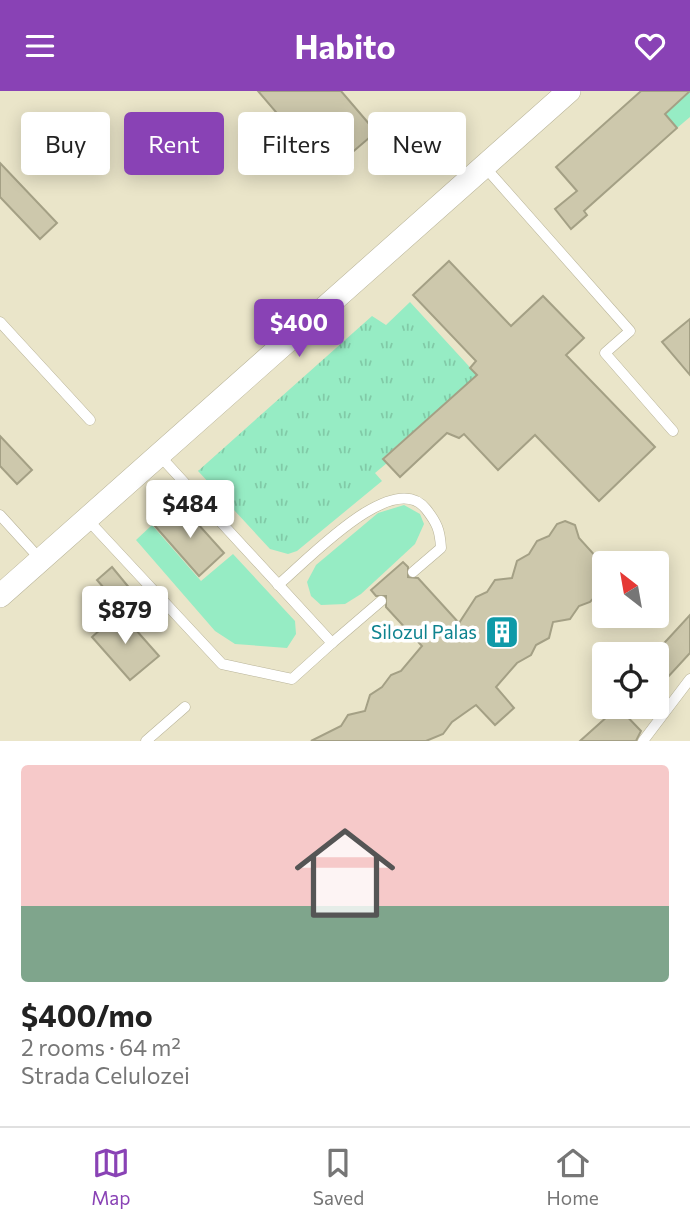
<!DOCTYPE html>
<html lang="en">
<head>
<meta charset="utf-8">
<style>
  :root { --surface:#fff; --page:#f2f2f2; --text:#222; --muted:#767676; --line:#e0e0e0; --accent:#8942b5 }
  body { margin:0; font-family:Commissioner,sans-serif; background:var(--page); color:var(--text); height:100vh; display:flex; flex-direction:column; font-size:26px; white-space:nowrap }
  * { box-sizing:border-box; margin:0 }
  p { font-size:23px; color:var(--muted) }
  .icon { flex:none; width:38px; height:38px; fill:none; stroke:currentColor; stroke-width:2; stroke-linecap:round; stroke-linejoin:round }
  .map { position:relative; height:650px; overflow:hidden }
  .drawer { display:flex; flex-direction:column; background:var(--surface); flex:1 }
  .drawer>* { flex:none }
  .guide { position:absolute; left:21px; top:21px; width:649px; height:63px; display:flex; gap:14px }
  .needle { width:46px; rotate:329deg }
  .buttons { position:absolute; left:592px; top:460px; display:grid; gap:14px }
  .buttons a { display:grid; place-items:center; width:77px; height:77px; border-radius:7px; background:var(--surface); box-shadow:0 4px 18px #0003; font-size:35px }
  .price { position:absolute; translate:-50% -60px; padding:0 16px; border-radius:7px; background:#fff; color:#222; font-size:23px; line-height:46px; filter:drop-shadow(0 2px 4px #0008) }
  .price::after { content:''; position:absolute; left:50%; top:42px; width:21px; height:16px; margin-left:-10px; background:inherit; clip-path:polygon(0 0,100% 0,50% 100%) }
  .price.current { background:var(--accent); color:#fff }
  ul { padding:0; list-style:none }
  li { display:grid; align-content:center; gap:14px; height:371px; padding:0 21px }
  li+li { border-top:2px solid var(--line) }
  li span { display:grid; place-items:center; height:217px; border-radius:7px; color:#555 }
  li>.icon { margin-inline-start:auto }
  span .icon { width:126px; height:126px; fill:#fffc; stroke-width:1 }
  li b { font-size:30px }
  .pill { padding:0 24px; border-radius:7px; background:var(--surface); box-shadow:0 4px 18px #0003; font-size:24px; line-height:63px }
  .pill.current { background:var(--accent); color:#fff }
  header { display:flex; justify-content:space-between; align-items:center; height:91px; padding:0 21px; background:var(--accent); color:#fff; font-size:32px; font-weight:700 }
  .tabs { display:flex; justify-content:space-around; align-items:center; height:98px; border-top:2px solid var(--line); background:var(--surface); font-size:19px; color:var(--muted) }
  .tabs a { display:grid; justify-items:center; gap:4px }
  .tabs .current { color:var(--accent) }
  .map>svg:first-child { display:block }
  .grass { fill:url(#grass-tufts) }
  .garden { fill:#96ecc4 }
  .building { fill:#cdc8ac; stroke:#a4a085; stroke-width:2 }
  .lines { fill:none; stroke-linecap:round; stroke-linejoin:round }
  .service-casing { stroke:#b8b398; stroke-width:11 }
  .tertiary-casing { stroke:#b8b398; stroke-width:24 }
  .service { stroke:#fff; stroke-width:10 }
  .tertiary { stroke:#fff; stroke-width:23 }
  .labels { text-anchor:middle; stroke-width:7; stroke-linejoin:round; paint-order:stroke }
  .culture-label { font-size:19px; fill:#0d838f; stroke:#fff; text-anchor:end }
</style>
</head>
<body>
<header><svg class="icon" aria-label="menu" viewBox="0 0 24 24"><path d="M4 6h16M4 12h16M4 18h16"/></svg>Habito<svg class="icon" aria-label="heart" viewBox="0 0 24 24"><path d="M12 20l-8-8c-3-5 5-10 8-4 3-6 11-1 8 4z"/></svg></header>
<div class="map">
<svg width="690" height="650" viewBox="0 0 690 650">
  <defs>
    <pattern id="grass-tufts" width="24" height="20" patternUnits="userSpaceOnUse" patternTransform="scale(1.75)"><rect width="24" height="20" fill="#96ecc4"/><path d="M3 7l-1-3M5 7V3M7 7l1-3M15 17l-1-3M17 17v-4M19 17l1-3" fill="none" stroke="#81caa7"/></pattern>
  </defs>
  <rect width="100%" height="100%" fill="#eae5c9"/>
  <path class="grass" d="M 410,211 L 477,284 L 383,367 L 387,372 L 375,382 L 382,390 L 297,460 L 288,463 L 270,458 L 198,380 L 372,225 L 386,234 Z"/>
  <g class="garden">
    <path d="M 690,0 L 690,26 L 677,37 L 665,23 Z"/>
    <path d="M 404,414 L 420,423 L 424,433 L 415,453 L 361,503 L 345,513 L 321,514 L 311,505 L 307,491 L 316,474 L 378,422 Z"/>
    <path d="M 152,434 L 201,490 L 233,463 L 295,530 L 296,543 L 287,557 L 235,553 L 215,540 L 136,449 Z"/>
  </g>
  <g class="building">
    <path d="M 258,0 L 341,0 L 376,41 L 328,82 Z"/>
    <path d="M 641,0 L 690,0 L 665,23 L 677,37 L 584,120 L 587,124 L 571,138 L 555,118 L 577,100 L 556,76 Z"/>
    <path d="M 0,72 L 57,132 L 40,148 L 0,106 Z"/>
    <path d="M 449,170 L 511,235 L 543,205 L 584,247 L 566,264 L 655,356 L 599,410 L 535,344 L 498,379 L 464,343 L 459,347 L 447,342 L 400,386 L 383,368 L 477,284 L 470,277 L 476,270 L 413,204 Z"/>
    <path d="M 690,228 L 690,284 L 662,251 Z"/>
    <path d="M 0,345 L 32,379 L 17,393 L 0,375 Z"/>
    <path d="M 180,413 L 224,462 L 199,485 L 155,435 Z"/>
    <path d="M 565,430 L 575,434 L 579,447 L 598,468 L 604,468 L 604,496 L 590,511 L 579,515 L 570,528 L 553,531 L 549,547 L 536,554 L 531,564 L 517,572 L 496,596 L 514,617 L 495,634 L 476,614 L 452,631 L 443,643 L 426,650 L 311,650 L 341,635 L 348,624 L 365,620 L 370,604 L 382,596 L 391,584 L 401,580 L 422,555 L 386,516 L 386,505 L 376,505 L 371,499 L 403,471 L 408,476 L 408,486 L 418,487 L 459,532 L 476,506 L 487,501 L 495,489 L 512,487 L 517,470 L 529,463 L 537,450 L 549,445 L 557,433 Z"/>
    <path d="M 112,476 L 131,499 L 117,512 L 97,489 Z"/>
    <path d="M 120,521 L 159,565 L 130,589 L 92,546 Z"/>
    <path d="M 690,524 L 690,562 L 656,599 L 656,561 Z"/>
    <path d="M 618,616 L 641,640 L 636,650 L 580,650 Z"/>
  </g>
  <g class="lines">
    <g class="service-casing">
      <g id="service">
        <path d="M 484,75 L 630,240 L 605,262 L 673,340"/>
        <path d="M 0,231 L 90,329"/>
        <path d="M 0,424 L 40,468"/>
        <path d="M 87,428 L 222,573 L 292,588 L 332,552 L 159,364"/>
        <path d="M 278,494 C 305,472 393,376 426,418 C 437,432 440,439 441,457 L 413,481"/>
        <path d="M 332,552 L 381,510"/>
        <path d="M 146,650 L 185,616"/>
        <path d="M 643,650 L 690,588"/>
      </g>
    </g>
    <g class="tertiary-casing">
      <path id="tertiary" d="M 0,505 L 569,0"/>
    </g>
    <use href="#service" class="service"/>
    <use href="#tertiary" class="tertiary"/>
  </g>
  <defs>
    <g id="building-square" transform="scale(1.75)"><rect x="-9" y="-9" width="18" height="18" rx="4" fill="#0f9aa8" stroke="#fff"/><path d="M-4-6H4V6H1V3H-1V6H-4ZM-2.5-4.3h1.7v1.8h-1.7ZM.8-4.3h1.7v1.8H.8ZM-2.5-1h1.7V.8h-1.7ZM.8-1h1.7V.8H.8Z" fill="#fff"/></g>
  </defs>
  <g fill-rule="evenodd">
    <use href="#building-square" x="502" y="541"/>
  </g>
  <g class="labels">
    <g class="culture-label">
      <text x="477" y="548">Silozul Palas</text>
    </g>
  </g>
</svg>
<div class="buttons">
<a><svg class="needle" viewBox="-14 -14 28 28"><path d="M0-13l5 13h-10z" fill="#e53935"/><path d="M0 13l5-13h-10z" fill="#767676"/></svg></a>
<a><svg class="icon" aria-label="locate" viewBox="0 0 24 24"><circle cx="12" cy="12" r="6"/><path d="M12 2v4M12 18v4M2 12h4M18 12h4"/></svg></a>
</div>
<b class="price current" style="left:299px;top:268px">$400</b>
<b class="price" style="left:190px;top:449px">$484</b>
<b class="price" style="left:125px;top:555px">$879</b>
<div class="guide">
<a class="pill">Buy</a>
<a class="pill current">Rent</a>
<a class="pill">Filters</a>
<a class="pill">New</a>
</div>
</div>
<section class="drawer">
<ul>
<li><span style="background:linear-gradient(#f6c9c9 65%,#7fa58c 0)"><svg class="icon" aria-label="home" viewBox="0 0 24 24"><path d="M3 11l9-7 9 7M6 9v11h12V9"/></svg></span><div><b>$400/mo</b><p>2 rooms · 64 m²</p><p>Strada Celulozei</p></div></li>
</ul>
</section>
<nav class="tabs">
<a class="current"><svg class="icon" aria-label="map" viewBox="0 0 24 24"><path d="M3 6l6-2 6 2 6-2v14l-6 2-6-2-6 2zM9 4v14M15 6v14"/></svg>Map</a>
<a><svg class="icon" aria-label="saved" viewBox="0 0 24 24"><path d="M7 4h10v16l-5-4-5 4z"/></svg>Saved</a>
<a><svg class="icon" aria-label="home" viewBox="0 0 24 24"><path d="M3 11l9-7 9 7M6 9v11h12V9"/></svg>Home</a>
</nav>
</body>
</html>
